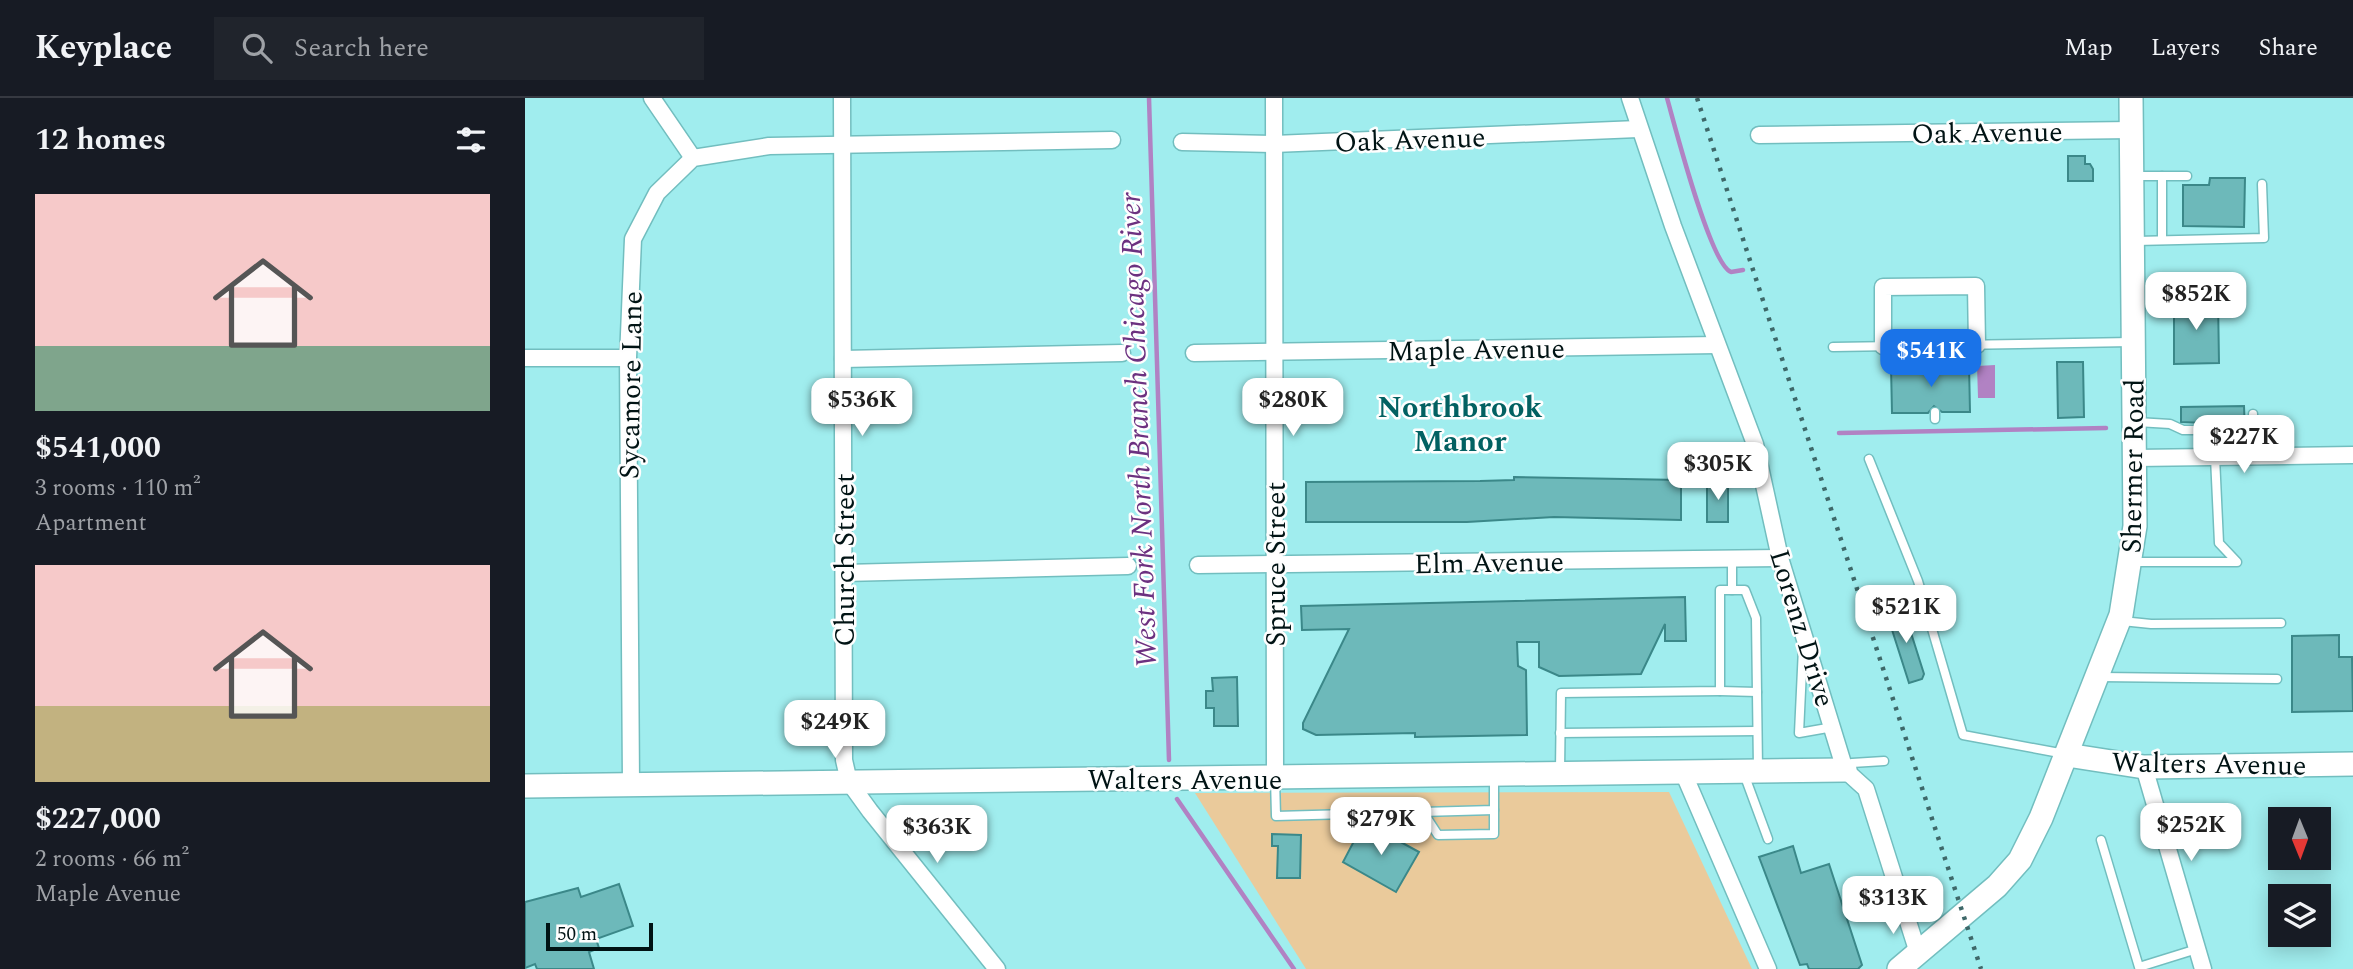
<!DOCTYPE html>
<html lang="en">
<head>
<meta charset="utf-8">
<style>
  :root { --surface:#171b24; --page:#20242c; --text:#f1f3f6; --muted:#9ea1a6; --line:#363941; --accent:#1a73e8 }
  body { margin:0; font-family:Spectral,serif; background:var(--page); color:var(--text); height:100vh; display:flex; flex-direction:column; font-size:26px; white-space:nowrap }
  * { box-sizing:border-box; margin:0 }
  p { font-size:23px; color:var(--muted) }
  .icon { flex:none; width:38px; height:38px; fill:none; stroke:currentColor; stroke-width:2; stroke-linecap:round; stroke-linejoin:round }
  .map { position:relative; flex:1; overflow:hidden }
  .panel { display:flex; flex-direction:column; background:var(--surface); width:525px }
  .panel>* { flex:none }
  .needle { width:46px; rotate:179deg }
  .buttons { position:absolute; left:1743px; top:709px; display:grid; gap:14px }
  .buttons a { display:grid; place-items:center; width:63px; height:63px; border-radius:0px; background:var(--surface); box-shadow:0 4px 18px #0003; font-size:35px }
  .scale { position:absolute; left:21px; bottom:18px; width:107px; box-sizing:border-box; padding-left:7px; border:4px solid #001314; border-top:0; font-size:19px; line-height:24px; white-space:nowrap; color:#001314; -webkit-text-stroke:5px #fefefe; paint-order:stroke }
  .price { position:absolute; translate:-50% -60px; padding:0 16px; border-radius:14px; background:#fff; color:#222; font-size:23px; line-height:46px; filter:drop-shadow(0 2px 4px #0008) }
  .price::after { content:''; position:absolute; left:50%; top:42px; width:21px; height:16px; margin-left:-10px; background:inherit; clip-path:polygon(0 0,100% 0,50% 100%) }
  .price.current { background:var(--accent); color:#fff }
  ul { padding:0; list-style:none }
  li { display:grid; align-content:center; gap:14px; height:371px; padding:0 35px }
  li span { display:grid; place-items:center; height:217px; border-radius:0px; color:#555 }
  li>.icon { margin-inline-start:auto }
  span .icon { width:126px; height:126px; fill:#fffc; stroke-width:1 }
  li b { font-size:30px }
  h2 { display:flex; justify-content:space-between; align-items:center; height:84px; padding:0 35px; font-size:30px }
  header { display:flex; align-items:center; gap:42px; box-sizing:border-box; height:98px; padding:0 35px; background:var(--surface); border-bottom:2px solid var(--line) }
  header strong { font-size:33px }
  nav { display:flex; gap:38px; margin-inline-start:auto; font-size:24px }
  .search { width:490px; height:63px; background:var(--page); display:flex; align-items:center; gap:18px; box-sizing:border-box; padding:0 24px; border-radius:0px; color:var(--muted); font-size:26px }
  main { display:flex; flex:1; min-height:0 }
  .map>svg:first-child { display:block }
  .green { fill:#eaca9b }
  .water { fill:#b182c3 }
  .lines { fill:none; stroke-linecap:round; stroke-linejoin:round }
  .stream { stroke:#b182c3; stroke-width:4.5 }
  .building { fill:#6db9ba; stroke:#3b8889; stroke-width:2 }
  .lane-casing { stroke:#72bebf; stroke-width:11 }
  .street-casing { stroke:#72bebf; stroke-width:19 }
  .secondary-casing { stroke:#72bebf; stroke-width:26 }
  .lane { stroke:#fff; stroke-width:8 }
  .street { stroke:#fff; stroke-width:16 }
  .secondary { stroke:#fff; stroke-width:23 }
  .rail { stroke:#3e6869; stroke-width:4.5; stroke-dasharray:3.5 7; stroke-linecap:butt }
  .labels { text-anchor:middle; stroke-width:5; stroke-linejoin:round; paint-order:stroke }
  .street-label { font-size:28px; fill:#001314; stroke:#fefefe }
  .neighbourhood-label { font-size:30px; font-weight:bold; fill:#026162; stroke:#fefefe }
  .water-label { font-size:30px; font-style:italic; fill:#6c3180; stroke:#fefefe }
</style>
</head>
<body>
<header>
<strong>Keyplace</strong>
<div class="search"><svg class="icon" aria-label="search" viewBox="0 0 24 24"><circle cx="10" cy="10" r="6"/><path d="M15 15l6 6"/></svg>Search here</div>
<nav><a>Map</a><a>Layers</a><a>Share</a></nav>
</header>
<main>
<section class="panel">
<h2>12 homes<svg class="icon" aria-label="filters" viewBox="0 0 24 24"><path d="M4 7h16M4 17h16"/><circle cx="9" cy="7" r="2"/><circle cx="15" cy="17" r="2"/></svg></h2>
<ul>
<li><span style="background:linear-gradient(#f6c9c9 70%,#7fa58c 0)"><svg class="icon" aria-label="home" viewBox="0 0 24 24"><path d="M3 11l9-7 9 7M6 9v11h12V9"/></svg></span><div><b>$541,000</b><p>3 rooms · 110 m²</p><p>Apartment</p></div></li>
<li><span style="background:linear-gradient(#f6c9c9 65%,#c2b280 0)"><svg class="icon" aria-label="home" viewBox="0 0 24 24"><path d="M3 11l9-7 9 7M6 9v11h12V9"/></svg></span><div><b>$227,000</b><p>2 rooms · 66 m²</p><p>Maple Avenue</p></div></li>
</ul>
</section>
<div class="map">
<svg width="1828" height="871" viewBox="0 0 1828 871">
  <rect width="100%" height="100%" fill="#a0edee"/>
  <path class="green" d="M 1144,694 L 1227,871 L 781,871 L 670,695 Z"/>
  <path class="water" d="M 1470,267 L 1470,300 L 1453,300 L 1452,268 Z"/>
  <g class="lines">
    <g class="stream">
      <path d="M 624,0 L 644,662"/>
      <path d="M 1142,0 C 1150,28 1185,166 1206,174 L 1218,172"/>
      <path d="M 1314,335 L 1581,330"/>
      <path d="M 652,701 L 769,871"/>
    </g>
  </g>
  <g class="building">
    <path d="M 1543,58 L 1560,58 L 1560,66 L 1565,66 L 1568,71 L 1568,83 L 1543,83 Z"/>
    <path d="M 1685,80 L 1720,80 L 1719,129 L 1658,128 L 1658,87 L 1684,87 Z"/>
    <path d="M 1693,201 L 1694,265 L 1649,266 L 1649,202 Z"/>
    <path d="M 1532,264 L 1558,264 L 1559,319 L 1533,320 Z"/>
    <path d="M 1444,266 L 1445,314 L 1417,314 L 1409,308 L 1403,315 L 1367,315 L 1366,268 Z"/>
    <path d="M 1719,308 L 1720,334 L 1709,334 L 1705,326 L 1656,324 L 1656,309 Z"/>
    <path d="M 989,379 L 1156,382 L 1156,422 L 1029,419 L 942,424 L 781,424 L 781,384 L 955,383 L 989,382 Z"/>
    <path d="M 1203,383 L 1203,424 L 1182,424 L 1182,384 Z"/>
    <path d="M 1160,499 L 1161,543 L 1140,543 L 1140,526 L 1116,576 L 1034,578 L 1014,569 L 1014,544 L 992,544 L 993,568 L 1001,572 L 1002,637 L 890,639 L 890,635 L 791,637 L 778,631 L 778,625 L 824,531 L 777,532 L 776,508 Z"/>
    <path d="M 1374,509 L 1376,518 L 1380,516 L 1399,576 L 1397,581 L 1384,585 L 1361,513 Z"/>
    <path d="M 1814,537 L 1814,559 L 1827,559 L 1828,613 L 1767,614 L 1767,538 Z"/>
    <path d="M 712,579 L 713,628 L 689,628 L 689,610 L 681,610 L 681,593 L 688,593 L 687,580 Z"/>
    <path d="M 839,724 L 894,754 L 871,794 L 818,764 Z"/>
    <path d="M 747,736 L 776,737 L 775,780 L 752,780 L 753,748 L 747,748 Z"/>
    <path d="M 1268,748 L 1276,775 L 1304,766 L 1337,867 L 1333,871 L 1284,871 L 1282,866 L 1275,867 L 1234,759 Z"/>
    <path d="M 94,786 L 108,828 L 71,841 L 74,850 L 64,854 L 69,871 L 12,871 L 10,866 L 0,870 L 0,804 L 53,790 L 56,799 Z"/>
  </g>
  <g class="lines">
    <g class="lane-casing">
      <g id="lane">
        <path d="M 1610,78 L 1637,78 L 1637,142"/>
        <path d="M 1637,78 L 1662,78"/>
        <path d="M 1611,143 L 1739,140 L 1737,86"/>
        <path d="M 1308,249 L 1606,244"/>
        <path d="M 1410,314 L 1410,321"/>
        <path d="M 1728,316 L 1728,359"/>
        <path d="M 1612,324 L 1645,326 L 1658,332 L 1698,332 L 1707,342 L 1728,341"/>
        <path d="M 1344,361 L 1393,483 L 1438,637 L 1540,656"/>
        <path d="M 1607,464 L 1712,464 L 1694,445 L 1690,359"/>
        <path d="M 1207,492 L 1207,461"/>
        <path d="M 1597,523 L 1626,526 L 1756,525"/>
        <path d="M 1278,550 L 1274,635 L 1308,629"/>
        <path d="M 1575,579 L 1752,581"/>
        <path d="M 1195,593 L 1232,594"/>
        <path d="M 1035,635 L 1232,633"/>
        <path d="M 1322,670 L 1327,665 L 1359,663"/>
        <path d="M 1035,673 L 1036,595 L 1195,593 L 1195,492 L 1220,492 L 1231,520 L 1233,670"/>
        <path d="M 1219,676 L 1243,741"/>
        <path d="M 750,680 L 751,718 L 969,712 L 969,677"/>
        <path d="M 898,714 L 913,737 L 969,736 L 969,712"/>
        <path d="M 1576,742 L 1614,869 L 1672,851"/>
      </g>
    </g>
    <g class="street-casing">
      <g id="street">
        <path d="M 127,0 L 168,60"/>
        <path d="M 317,0 L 319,662 L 324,684 L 345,713 L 472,871"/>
        <path d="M 749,0 L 750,680"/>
        <path d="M 1105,0 L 1148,128 L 1230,346 L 1255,460 L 1320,672 L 1341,691 L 1393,855"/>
        <path d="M 1234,37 L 1607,32"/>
        <path d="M 657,44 L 749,46 L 1113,31"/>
        <path d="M 1358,248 L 1358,189 L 1451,188 L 1452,247"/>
        <path d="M 669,255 L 1192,247"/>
        <path d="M 0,260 L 103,260"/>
        <path d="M 318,261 L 597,255"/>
        <path d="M 1610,360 L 1828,357"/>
        <path d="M 673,467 L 1255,460"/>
        <path d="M 319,475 L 603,468"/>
        <path d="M 1619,669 L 1678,871"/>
        <path d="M 1158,674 L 1243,871"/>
        <path d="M 106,686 L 103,260 L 108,141 L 132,95 L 168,60 L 244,48 L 587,42"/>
      </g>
    </g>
    <g class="secondary-casing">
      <g id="secondary">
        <path d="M 1542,657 L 1619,669 L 1828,666"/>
        <path d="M 0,688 L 1320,672"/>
        <path d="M 1374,871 L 1472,788 L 1495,762 L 1516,720 L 1596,517 L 1610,428 L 1606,0"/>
      </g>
    </g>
    <use href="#lane" class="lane"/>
    <use href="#street" class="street"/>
    <use href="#secondary" class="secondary"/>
    <path class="rail" d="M 1172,0 L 1456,871"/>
  </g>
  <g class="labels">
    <g class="street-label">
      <text transform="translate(1462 34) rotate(-1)" y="10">Oak Avenue</text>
      <text transform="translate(885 41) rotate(-2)" y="10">Oak Avenue</text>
      <text transform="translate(951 251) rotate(-1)" y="10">Maple Avenue</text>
      <text transform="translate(105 287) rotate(-89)" y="10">Sycamore Lane</text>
      <text transform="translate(1607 368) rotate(-89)" y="10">Shermer Road</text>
      <text transform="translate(319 462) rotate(-90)" y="10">Church Street</text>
      <text transform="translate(964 464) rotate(-1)" y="10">Elm Avenue</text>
      <text transform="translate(750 466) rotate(-90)" y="10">Spruce Street</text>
      <text transform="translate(1278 530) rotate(73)" y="10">Lorenz Drive</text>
      <text transform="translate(1684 665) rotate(1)" y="10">Walters Avenue</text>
      <text x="660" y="691">Walters Avenue</text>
    </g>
    <g class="neighbourhood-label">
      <text x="935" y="319">Northbrook<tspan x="935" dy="34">Manor</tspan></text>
    </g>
    <g class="water-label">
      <text transform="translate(613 332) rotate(-92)" y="10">West Fork North Branch Chicago River</text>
    </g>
  </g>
</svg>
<div class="buttons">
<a><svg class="needle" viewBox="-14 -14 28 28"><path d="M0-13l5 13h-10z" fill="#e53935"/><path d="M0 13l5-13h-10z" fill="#9ea1a6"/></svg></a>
<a><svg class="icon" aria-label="layers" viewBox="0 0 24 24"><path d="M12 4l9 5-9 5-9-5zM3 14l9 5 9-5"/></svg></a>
</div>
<div class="scale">50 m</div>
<b class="price" style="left:1671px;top:234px">$852K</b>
<b class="price current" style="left:1406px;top:291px">$541K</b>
<b class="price" style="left:337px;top:340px">$536K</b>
<b class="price" style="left:768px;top:340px">$280K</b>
<b class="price" style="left:1719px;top:377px">$227K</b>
<b class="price" style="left:1193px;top:404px">$305K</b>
<b class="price" style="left:1381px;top:547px">$521K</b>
<b class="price" style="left:310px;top:662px">$249K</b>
<b class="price" style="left:856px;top:759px">$279K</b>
<b class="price" style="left:1666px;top:765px">$252K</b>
<b class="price" style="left:412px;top:767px">$363K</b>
<b class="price" style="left:1368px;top:838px">$313K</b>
</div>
</main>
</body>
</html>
